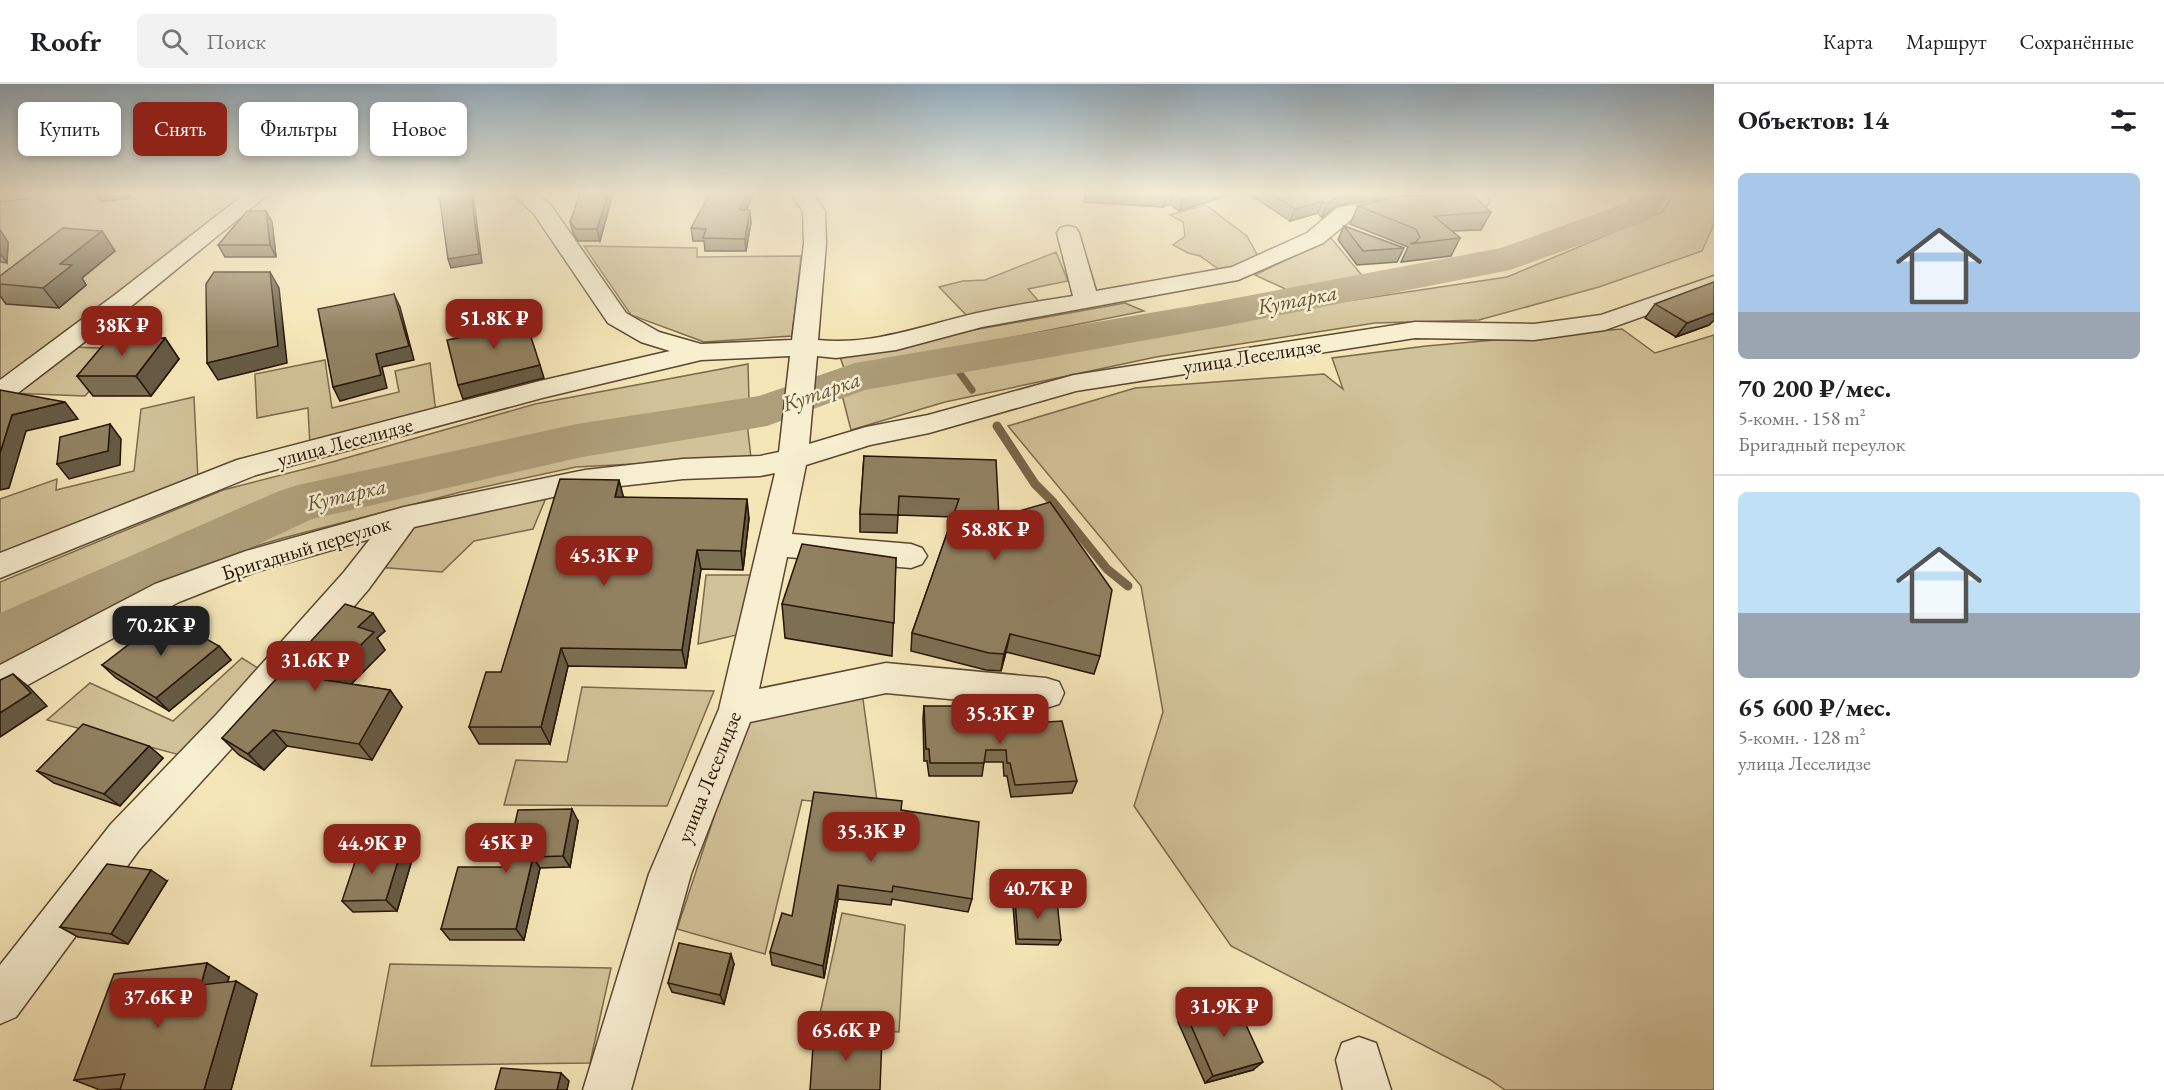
<!DOCTYPE html>
<html lang="ru">
<head>
<meta charset="utf-8">
<style>
  :root { --surface:#fff; --page:#f2f2f2; --text:#202124; --muted:#757577; --line:#e0e0e0; --accent:#8f2418 }
  body { margin:0; font-family:"EB Garamond",serif; background:var(--page); color:var(--text); height:100vh; display:flex; flex-direction:column; font-size:22px; white-space:nowrap }
  * { box-sizing:border-box; margin:0 }
  p { font-size:20px; color:var(--muted) }
  .icon { flex:none; width:33px; height:33px; fill:none; stroke:currentColor; stroke-width:2; stroke-linecap:round; stroke-linejoin:round }
  .map { position:relative; flex:1; overflow:hidden }
  .side { display:flex; flex-direction:column; background:var(--surface); width:450px }
  .side>* { flex:none }
  .hud { position:absolute; left:18px; top:18px; width:570px; height:54px; display:flex; gap:12px }
  .price { position:absolute; translate:-50% -51px; padding:0 14px; border-radius:12px; background:var(--accent); color:#fff; font-size:20px; line-height:39px; filter:drop-shadow(0 2px 3px #0008) }
  .price::after { content:''; position:absolute; left:50%; top:36px; width:18px; height:14px; margin-left:-9px; background:inherit; clip-path:polygon(0 0,100% 0,50% 100%) }
  .price.on { background:#222; color:#fff }
  ul { padding:0; list-style:none }
  li { display:grid; align-content:center; gap:12px; height:318px; padding:0 24px }
  li+li { border-top:2px solid var(--line) }
  li span { display:grid; place-items:center; height:186px; border-radius:9px; color:#555 }
  li>.icon { margin-inline-start:auto }
  span .icon { width:108px; height:108px; fill:#fffc; stroke-width:1 }
  li b { font-size:26px }
  h2 { display:flex; justify-content:space-between; align-items:center; height:72px; padding:0 24px; font-size:26px }
  .tag { padding:0 21px; border-radius:9px; background:var(--surface); box-shadow:0 3px 9px #0003; font-size:21px; line-height:54px }
  .tag.on { background:var(--accent); color:#fff }
  header { display:flex; align-items:center; gap:36px; box-sizing:border-box; height:84px; padding:0 30px; background:var(--surface); border-bottom:2px solid var(--line) }
  header strong { font-size:28px }
  nav { display:flex; gap:33px; margin-inline-start:auto; font-size:21px }
  .search { width:420px; height:54px; background:var(--page); display:flex; align-items:center; gap:15px; box-sizing:border-box; padding:0 21px; border-radius:9px; color:var(--muted); font-size:22px }
  main { display:flex; flex:1; min-height:0 }
  .map>svg:first-child { display:block }
  .green { fill:#d2c299; stroke:#7c6a4e; stroke-width:1.5 }
  .lines { fill:none; stroke-linecap:round; stroke-linejoin:round }
  .stream-far1 { stroke:#77664a; stroke-width:7 }
  .stream { stroke:#77664a; stroke-width:9 }
  .river { fill:#ae9e7a; fill-rule:evenodd }
  .minor-casing { stroke:#594830; stroke-width:3 }
  .minor { fill:#f8efd1; fill-rule:evenodd }
  .wall { fill:#7d6f53; stroke:#251303; stroke-width:1.5 }
  .shaded-wall { fill:#665a44; stroke:#251303; stroke-width:1.5 }
  .building { fill:#918161; stroke:#251303; stroke-width:1.5 }
  .labels { text-anchor:middle; stroke-width:5; stroke-linejoin:round; paint-order:stroke }
  .street-label { font-size:21px; fill:#251303; stroke:#f8efd1 }
  .water-label { font-size:22px; font-style:italic; fill:#635239; stroke:#f8efd1 }
</style>
</head>
<body>
<header>
<strong>Roofr</strong>
<div class="search"><svg class="icon" aria-label="search" viewBox="0 0 24 24"><circle cx="10" cy="10" r="6"/><path d="M15 15l6 6"/></svg>Поиск</div>
<nav><a>Карта</a><a>Маршрут</a><a>Сохранённые</a></nav>
</header>
<main>
<div class="map">
<svg width="1714" height="1006" viewBox="0 0 1714 1006">
  <rect width="100%" height="100%" fill="#f5e6b8"/>
  <filter id="stains"><feTurbulence type="fractalNoise" baseFrequency=".00333" numOctaves="4"/><feColorMatrix values="0 0 0 0 .2 0 0 0 0 .09 0 0 0 0 .02 0 0 0 .5 -.17"/></filter>
  <radialGradient id="worn" r=".72"><stop offset=".6" stop-color="#630" stop-opacity="0"/><stop offset="1" stop-color="#630" stop-opacity=".3"/></radialGradient>
  <g class="green">
    <path d="M 0,109 L 253,109 L 231,129 L 0,304 Z"/>
    <path d="M 1674,109 L 1714,109 L 1714,140 L 1702,167 L 1599,203 L 1479,236 L 1375,239 L 1156,273 L 945,318 L 851,346 L 841,307 L 870,299 L 1340,218 L 1507,193 L 1662,128 Z"/>
    <path d="M 1206,121 L 1247,152 L 1259,174 L 1224,189 L 1200,172 L 1188,169 L 1173,161 L 1185,152 L 1183,138 L 1170,131 Z"/>
    <path d="M 1331,154 L 1365,195 L 1294,209 L 1255,191 Z"/>
    <path d="M 584,162 L 697,164 L 697,173 L 801,172 L 792,252 L 704,258 L 631,231 Z"/>
    <path d="M 1056,168 L 1068,197 L 1028,205 L 1043,222 L 970,235 L 939,203 L 963,197 L 985,196 Z"/>
    <path d="M 1125,219 L 1144,227 L 845,287 L 839,270 Z"/>
    <path d="M 1622,245 L 1655,269 L 1714,251 L 1714,1006 L 1505,1006 L 1489,995 L 1231,862 L 1134,722 L 1163,628 L 1141,502 L 1008,342 L 1135,304 L 1324,290 L 1343,305 L 1332,274 L 1426,262 Z"/>
    <path d="M 71,263 L 127,265 L 85,312 L 9,309 Z"/>
    <path d="M 325,276 L 332,324 L 399,308 L 395,287 L 430,279 L 436,329 L 310,362 L 308,324 L 257,334 L 255,290 Z"/>
    <path d="M 748,280 L 749,317 L 671,327 L 344,394 L 247,431 L 0,538 L 0,498 L 223,406 L 332,378 L 535,320 Z"/>
    <path d="M 194,313 L 198,396 L 0,474 L 0,415 L 57,395 L 56,406 L 134,387 L 141,325 Z"/>
    <path d="M 747,338 L 751,374 L 576,383 L 461,408 L 283,454 L 225,471 L 0,581 L 0,563 L 294,427 L 572,367 Z"/>
    <path d="M 548,409 L 533,445 L 474,457 L 442,488 L 376,483 L 411,437 Z"/>
    <path d="M 706,491 L 753,491 L 741,550 L 698,560 Z"/>
    <path d="M 242,574 L 261,586 L 180,671 L 47,636 L 90,599 L 173,637 Z"/>
    <path d="M 582,603 L 714,607 L 667,722 L 504,721 L 516,676 L 567,678 Z"/>
    <path d="M 862,608 L 878,724 L 802,716 L 765,870 L 677,845 L 745,639 Z"/>
    <path d="M 842,829 L 905,841 L 899,948 L 817,943 Z"/>
    <path d="M 390,880 L 611,884 L 590,979 L 371,982 Z"/>
  </g>
  <g class="lines">
    <path class="stream-far1" d="M 951,277 L 972,306"/>
    <path class="stream" d="M 997,342 L 1035,400 L 1053,418 L 1107,485 L 1128,502"/>
    <path class="river" d="M 1633,109 L 1670,109 L 1652,135 L 1510,186 L 1220,243 L 865,306 L 767,342 L 577,374 L 312,435 L 21,572 L 0,579 L 0,529 L 279,407 L 298,401 L 577,340 L 759,312 L 855,279 L 1220,217 L 1501,164 L 1626,119 Z"/>
    <g class="minor-casing">
      <g id="minor">
        <path d="M 0,109 L 31,109 L 28,114 L 0,117 Z"/>
        <path d="M 246,109 L 270,109 L 134,220 L 10,315 L 0,318 L 0,296 L 116,210 Z"/>
        <path d="M 512,109 L 535,109 L 550,120 L 626,229 L 659,248 L 701,260 L 792,256 L 804,160 L 803,127 L 791,109 L 812,109 L 825,127 L 826,160 L 818,256 C 872,262 925,241 977,229 C 1009,222 1041,217 1073,212 L 1057,149 L 1060,144 L 1068,142 L 1076,144 L 1079,149 L 1096,207 L 1232,183 L 1307,149 L 1337,124 L 1345,122 L 1402,114 L 1465,111 L 1465,109 L 1485,109 L 1489,117 L 1486,122 L 1478,124 L 1402,128 L 1352,135 L 1323,159 L 1238,196 L 982,243 L 896,266 L 836,274 L 817,272 L 809,360 L 866,343 L 928,331 L 1074,291 L 1415,238 L 1534,240 L 1601,231 L 1714,192 L 1714,207 L 1605,246 L 1534,256 L 1415,254 L 1076,307 L 929,349 L 870,361 L 806,381 L 792,450 L 911,460 L 922,464 L 927,472 L 922,480 L 911,484 L 787,473 L 759,605 L 886,579 L 1046,594 L 1059,598 L 1064,609 L 1059,620 L 1046,624 L 886,609 L 750,638 L 691,790 L 631,1006 L 583,1006 L 649,790 L 719,625 L 775,389 L 760,392 L 683,395 L 585,406 L 414,443 L 368,506 L 242,653 L 139,766 L 16,933 L 0,940 L 0,881 L 111,740 L 216,631 L 344,488 L 370,455 L 255,488 L 179,518 L 13,609 L 0,613 L 0,581 L 155,500 L 246,467 L 404,423 L 585,386 L 683,375 L 760,372 L 779,368 L 790,272 L 701,276 L 542,314 L 256,391 L 0,494 L 0,469 L 237,376 L 540,297 L 670,267 L 641,258 L 608,239 L 534,130 Z"/>
        <path d="M 1359,953 L 1376,959 L 1391,1006 L 1343,1006 L 1336,976 L 1342,959 Z"/>
      </g>
    </g>
    <use href="#minor" class="minor"/>
  </g>
  <g class="wall">
    <path d="M 613,109 L 600,157 L 578,157 L 573,149 L 570,138 Z"/>
    <path d="M 1086,109 L 1233,109 L 1232,110 L 1179,127 L 1170,120 L 1163,123 L 1084,118 Z"/>
    <path d="M 1248,109 L 1445,109 L 1444,110 L 1402,112 L 1345,120 L 1336,122 L 1322,134 L 1318,129 L 1290,137 Z"/>
    <path d="M 1358,122 L 1491,128 L 1481,146 L 1452,147 L 1460,154 L 1451,172 L 1401,178 L 1408,163 L 1350,140 Z"/>
    <path d="M 746,126 L 751,138 L 746,167 L 705,167 L 704,157 L 693,157 L 691,144 Z"/>
    <path d="M 266,127 L 272,138 L 276,173 L 225,173 L 218,161 Z"/>
    <path d="M 1344,142 L 1404,164 L 1397,178 L 1357,181 L 1338,156 Z"/>
    <path d="M 0,146 L 8,158 L 7,179 L 0,178 Z"/>
    <path d="M 115,167 L 82,194 L 86,201 L 59,224 L 6,220 L 0,212 L 0,192 Z"/>
    <path d="M 1714,198 L 1714,237 L 1712,238 L 1709,241 L 1676,253 L 1645,234 L 1655,220 Z"/>
    <path d="M 165,254 L 179,275 L 151,312 L 93,312 L 77,292 Z"/>
    <path d="M 864,372 L 999,433 L 1100,572 L 1094,590 L 1006,568 L 1001,587 L 986,586 L 911,567 L 912,549 L 953,433 L 898,431 L 897,449 L 860,448 L 860,430 Z"/>
    <path d="M 623,413 L 749,434 L 743,486 L 701,485 L 686,584 L 568,582 L 550,660 L 479,660 L 469,643 L 501,588 Z"/>
    <path d="M 896,474 L 892,572 L 785,554 L 782,520 Z"/>
    <path d="M 385,547 L 377,554 L 385,566 L 351,600 L 390,606 L 402,623 L 372,676 L 287,662 L 264,686 L 239,671 L 222,654 Z"/>
    <path d="M 219,562 L 231,576 L 169,627 L 116,594 L 102,581 Z"/>
    <path d="M 924,622 L 969,643 L 1077,697 L 1072,709 L 1011,713 L 1007,692 L 1004,692 L 1003,678 L 984,678 L 982,692 L 929,692 L 927,677 L 924,677 L 923,635 Z"/>
    <path d="M 149,662 L 163,674 L 120,722 L 54,699 L 37,687 Z"/>
    <path d="M 901,726 L 972,815 L 968,828 L 892,815 L 891,821 L 838,815 L 824,894 L 772,881 L 770,868 L 792,832 Z"/>
    <path d="M 578,737 L 570,783 L 540,784 L 524,856 L 450,856 L 441,845 L 505,783 Z"/>
    <path d="M 402,764 L 412,776 L 397,827 L 353,828 L 342,817 Z"/>
    <path d="M 167,797 L 128,860 L 78,853 L 60,843 Z"/>
    <path d="M 1015,816 L 1061,856 L 1058,861 L 1016,860 L 1013,821 Z"/>
    <path d="M 734,880 L 724,920 L 672,908 L 668,899 Z"/>
    <path d="M 229,893 L 228,898 L 257,910 L 231,1006 L 120,1006 L 120,1005 L 100,1006 L 74,996 Z"/>
    <path d="M 1186,930 L 1253,986 L 1205,999 L 1178,938 Z"/>
  </g>
  <g class="shaded-wall">
    <path d="M 113,109 L 131,109 L 129,114 L 101,118 L 96,111 Z"/>
    <path d="M 471,109 L 473,109 L 482,179 L 451,184 L 448,175 Z"/>
    <path d="M 608,109 L 613,109 L 600,157 L 597,145 Z"/>
    <path d="M 747,109 L 754,109 L 741,138 L 739,126 Z"/>
    <path d="M 1173,109 L 1170,120 L 1163,123 L 1166,111 Z"/>
    <path d="M 1205,109 L 1233,109 L 1232,110 L 1179,127 L 1183,115 Z"/>
    <path d="M 1345,109 L 1403,109 L 1402,112 L 1345,120 L 1336,122 L 1322,134 L 1327,121 L 1341,110 Z"/>
    <path d="M 1323,117 L 1318,129 L 1290,137 L 1295,125 Z"/>
    <path d="M 750,126 L 751,138 L 746,167 L 745,155 Z"/>
    <path d="M 266,127 L 272,138 L 276,173 L 270,161 Z"/>
    <path d="M 0,146 L 8,158 L 7,179 L 0,169 Z"/>
    <path d="M 102,147 L 115,167 L 82,194 L 86,201 L 59,224 L 43,204 L 60,180 Z"/>
    <path d="M 270,188 L 279,204 L 287,279 L 218,296 L 207,279 Z"/>
    <path d="M 394,210 L 400,223 L 414,276 L 382,283 L 387,304 L 340,317 L 333,303 L 376,270 Z"/>
    <path d="M 1714,229 L 1714,237 L 1712,238 L 1709,241 L 1676,253 L 1687,239 Z"/>
    <path d="M 165,254 L 179,275 L 151,312 L 136,292 Z"/>
    <path d="M 540,281 L 544,294 L 463,315 L 458,301 Z"/>
    <path d="M 65,318 L 78,335 L 26,347 L 9,404 L 0,406 L 0,369 L 12,331 Z"/>
    <path d="M 110,340 L 121,355 L 120,381 L 69,395 L 57,380 Z"/>
    <path d="M 619,396 L 624,415 L 615,413 Z"/>
    <path d="M 747,415 L 749,434 L 743,486 L 741,467 Z"/>
    <path d="M 697,466 L 701,485 L 686,584 L 682,566 Z"/>
    <path d="M 373,529 L 385,547 L 377,554 L 385,566 L 338,613 L 325,596 L 358,543 Z"/>
    <path d="M 1010,550 L 1006,568 L 1001,587 L 1004,570 Z"/>
    <path d="M 219,562 L 231,576 L 169,627 L 156,614 Z"/>
    <path d="M 561,564 L 568,582 L 550,660 L 541,643 Z"/>
    <path d="M 13,590 L 29,603 L 47,622 L 0,653 L 0,629 Z"/>
    <path d="M 390,606 L 402,623 L 372,676 L 359,660 Z"/>
    <path d="M 273,646 L 287,662 L 264,686 L 248,670 Z"/>
    <path d="M 149,662 L 163,674 L 120,722 L 104,710 Z"/>
    <path d="M 572,725 L 578,737 L 570,783 L 563,772 Z"/>
    <path d="M 402,764 L 412,776 L 397,827 L 386,816 Z"/>
    <path d="M 533,773 L 540,784 L 524,856 L 516,845 Z"/>
    <path d="M 151,786 L 167,797 L 128,860 L 111,850 Z"/>
    <path d="M 838,801 L 838,815 L 824,894 L 823,882 Z"/>
    <path d="M 731,870 L 734,880 L 724,920 L 720,911 Z"/>
    <path d="M 207,879 L 229,893 L 223,914 L 201,901 Z"/>
    <path d="M 236,897 L 257,910 L 231,1006 L 204,1006 Z"/>
    <path d="M 1263,978 L 1253,986 L 1205,999 L 1213,992 Z"/>
    <path d="M 561,989 L 569,997 L 567,1006 L 557,1006 Z"/>
  </g>
  <g class="building">
    <path d="M 97,109 L 113,109 L 96,111 Z"/>
    <path d="M 440,109 L 471,109 L 479,170 L 448,175 L 439,110 Z"/>
    <path d="M 580,109 L 608,109 L 597,145 L 576,145 L 570,138 Z"/>
    <path d="M 710,109 L 747,109 L 739,126 L 750,126 L 745,155 L 703,154 L 706,145 L 691,144 Z"/>
    <path d="M 1115,109 L 1205,109 L 1183,115 L 1173,109 L 1166,111 Z"/>
    <path d="M 1270,109 L 1345,109 L 1341,110 L 1327,121 L 1323,117 L 1295,125 Z"/>
    <path d="M 1471,109 L 1491,128 L 1434,132 L 1460,154 L 1410,160 L 1416,158 L 1420,153 L 1416,145 L 1358,122 L 1396,113 Z"/>
    <path d="M 247,127 L 266,127 L 270,161 L 218,161 Z"/>
    <path d="M 1344,142 L 1404,164 L 1363,167 Z"/>
    <path d="M 63,144 L 102,147 L 60,180 L 72,181 L 43,204 L 0,200 L 0,192 Z"/>
    <path d="M 214,188 L 270,188 L 278,262 L 207,279 L 206,200 Z"/>
    <path d="M 1714,198 L 1714,229 L 1687,239 L 1655,220 Z"/>
    <path d="M 394,210 L 409,262 L 376,270 L 381,291 L 333,303 L 318,225 Z"/>
    <path d="M 522,225 L 540,281 L 458,301 L 447,256 L 494,247 L 488,232 Z"/>
    <path d="M 165,254 L 136,292 L 77,292 L 108,255 Z"/>
    <path d="M 0,306 L 65,318 L 12,331 L 0,369 Z"/>
    <path d="M 110,340 L 108,367 L 57,380 L 60,353 Z"/>
    <path d="M 864,372 L 996,376 L 999,433 L 1050,418 L 1112,506 L 1100,572 L 1010,550 L 1004,570 L 989,569 L 912,549 L 959,415 L 899,412 L 898,431 L 860,430 Z"/>
    <path d="M 560,395 L 619,396 L 615,413 L 747,415 L 741,467 L 697,466 L 682,566 L 561,564 L 541,643 L 469,643 L 486,588 L 501,588 Z"/>
    <path d="M 802,460 L 896,474 L 894,539 L 782,520 Z"/>
    <path d="M 345,520 L 373,529 L 358,543 L 374,548 L 325,596 L 390,606 L 359,660 L 273,646 L 248,670 L 222,654 Z"/>
    <path d="M 166,532 L 219,562 L 156,614 L 102,581 Z"/>
    <path d="M 13,590 L 31,609 L 0,629 L 0,596 Z"/>
    <path d="M 924,622 L 964,622 L 969,643 L 1062,637 L 1077,697 L 1015,701 L 1010,679 L 1007,679 L 1006,666 L 986,666 L 984,679 L 930,679 L 929,665 L 926,665 Z"/>
    <path d="M 83,640 L 149,662 L 104,710 L 37,687 Z"/>
    <path d="M 814,708 L 902,717 L 901,726 L 979,738 L 972,815 L 893,802 L 892,808 L 838,801 L 823,882 L 770,868 L 782,829 L 792,832 Z"/>
    <path d="M 572,725 L 563,772 L 533,773 L 516,845 L 441,845 L 458,783 L 505,783 L 518,726 Z"/>
    <path d="M 402,764 L 386,816 L 342,817 L 359,766 Z"/>
    <path d="M 107,780 L 151,786 L 111,850 L 60,843 Z"/>
    <path d="M 1015,816 L 1057,817 L 1061,856 L 1018,855 Z"/>
    <path d="M 679,859 L 731,870 L 720,911 L 668,899 Z"/>
    <path d="M 207,879 L 201,901 L 236,897 L 204,1006 L 120,1006 L 125,990 L 74,996 L 114,890 Z"/>
    <path d="M 1235,917 L 1263,978 L 1213,992 L 1186,930 Z"/>
    <path d="M 814,948 L 882,952 L 880,1006 L 810,1006 Z"/>
    <path d="M 501,984 L 561,989 L 557,1006 L 495,1006 Z"/>
  </g>
  <linearGradient id="sky" x2="0" y2="1"><stop stop-color="#91abbc"/><stop offset="0.44" stop-color="#faf4df"/><stop offset="1" stop-color="#faf4df" stop-opacity="0"/></linearGradient>
  <rect width="1714" height="249" fill="url(#sky)"/>
  <g class="labels">
    <g class="street-label">
      <text transform="translate(1252 272) rotate(-9)" y="7">улица Леселидзе</text>
      <text transform="translate(345 358) rotate(-15)" y="7">улица Леселидзе</text>
      <text transform="translate(306 464) rotate(-17)" y="7">Бригадный переулок</text>
      <text transform="translate(709 693) rotate(-68)" y="7">улица Леселидзе</text>
    </g>
    <g class="water-label">
      <text transform="translate(1297 215) rotate(-11)" y="8">Кутарка</text>
      <text transform="translate(821 307) rotate(-19)" y="8">Кутарка</text>
      <text transform="translate(346 410) rotate(-13)" y="8">Кутарка</text>
    </g>
  </g>
  <rect width="100%" height="100%" filter="url(#stains)"/>
  <rect width="100%" height="100%" fill="url(#worn)"/>
</svg>
<b class="price" style="left:494px;top:266px">51.8K ₽</b>
<b class="price" style="left:122px;top:273px">38K ₽</b>
<b class="price" style="left:995px;top:477px">58.8K ₽</b>
<b class="price" style="left:604px;top:503px">45.3K ₽</b>
<b class="price on" style="left:161px;top:573px">70.2K ₽</b>
<b class="price" style="left:315px;top:608px">31.6K ₽</b>
<b class="price" style="left:1000px;top:661px">35.3K ₽</b>
<b class="price" style="left:871px;top:779px">35.3K ₽</b>
<b class="price" style="left:506px;top:790px">45K ₽</b>
<b class="price" style="left:372px;top:791px">44.9K ₽</b>
<b class="price" style="left:1038px;top:836px">40.7K ₽</b>
<b class="price" style="left:158px;top:945px">37.6K ₽</b>
<b class="price" style="left:1224px;top:954px">31.9K ₽</b>
<b class="price" style="left:846px;top:978px">65.6K ₽</b>
<div class="hud">
<a class="tag">Купить</a>
<a class="tag on">Снять</a>
<a class="tag">Фильтры</a>
<a class="tag">Новое</a>
</div>
</div>
<section class="side">
<h2>Объектов: 14<svg class="icon" aria-label="filters" viewBox="0 0 24 24"><path d="M4 7h16M4 17h16"/><circle cx="9" cy="7" r="2"/><circle cx="15" cy="17" r="2"/></svg></h2>
<ul>
<li><span style="background:linear-gradient(#a9c7e8 75%,#9aa5b1 0)"><svg class="icon" aria-label="home" viewBox="0 0 24 24"><path d="M3 11l9-7 9 7M6 9v11h12V9"/></svg></span><div><b>70 200 ₽/мес.</b><p>5-комн. · 158 m²</p><p>Бригадный переулок</p></div></li>
<li><span style="background:linear-gradient(#bfe0f5 65%,#9aa5b1 0)"><svg class="icon" aria-label="home" viewBox="0 0 24 24"><path d="M3 11l9-7 9 7M6 9v11h12V9"/></svg></span><div><b>65 600 ₽/мес.</b><p>5-комн. · 128 m²</p><p>улица Леселидзе</p></div></li>
</ul>
</section>
</main>
</body>
</html>
